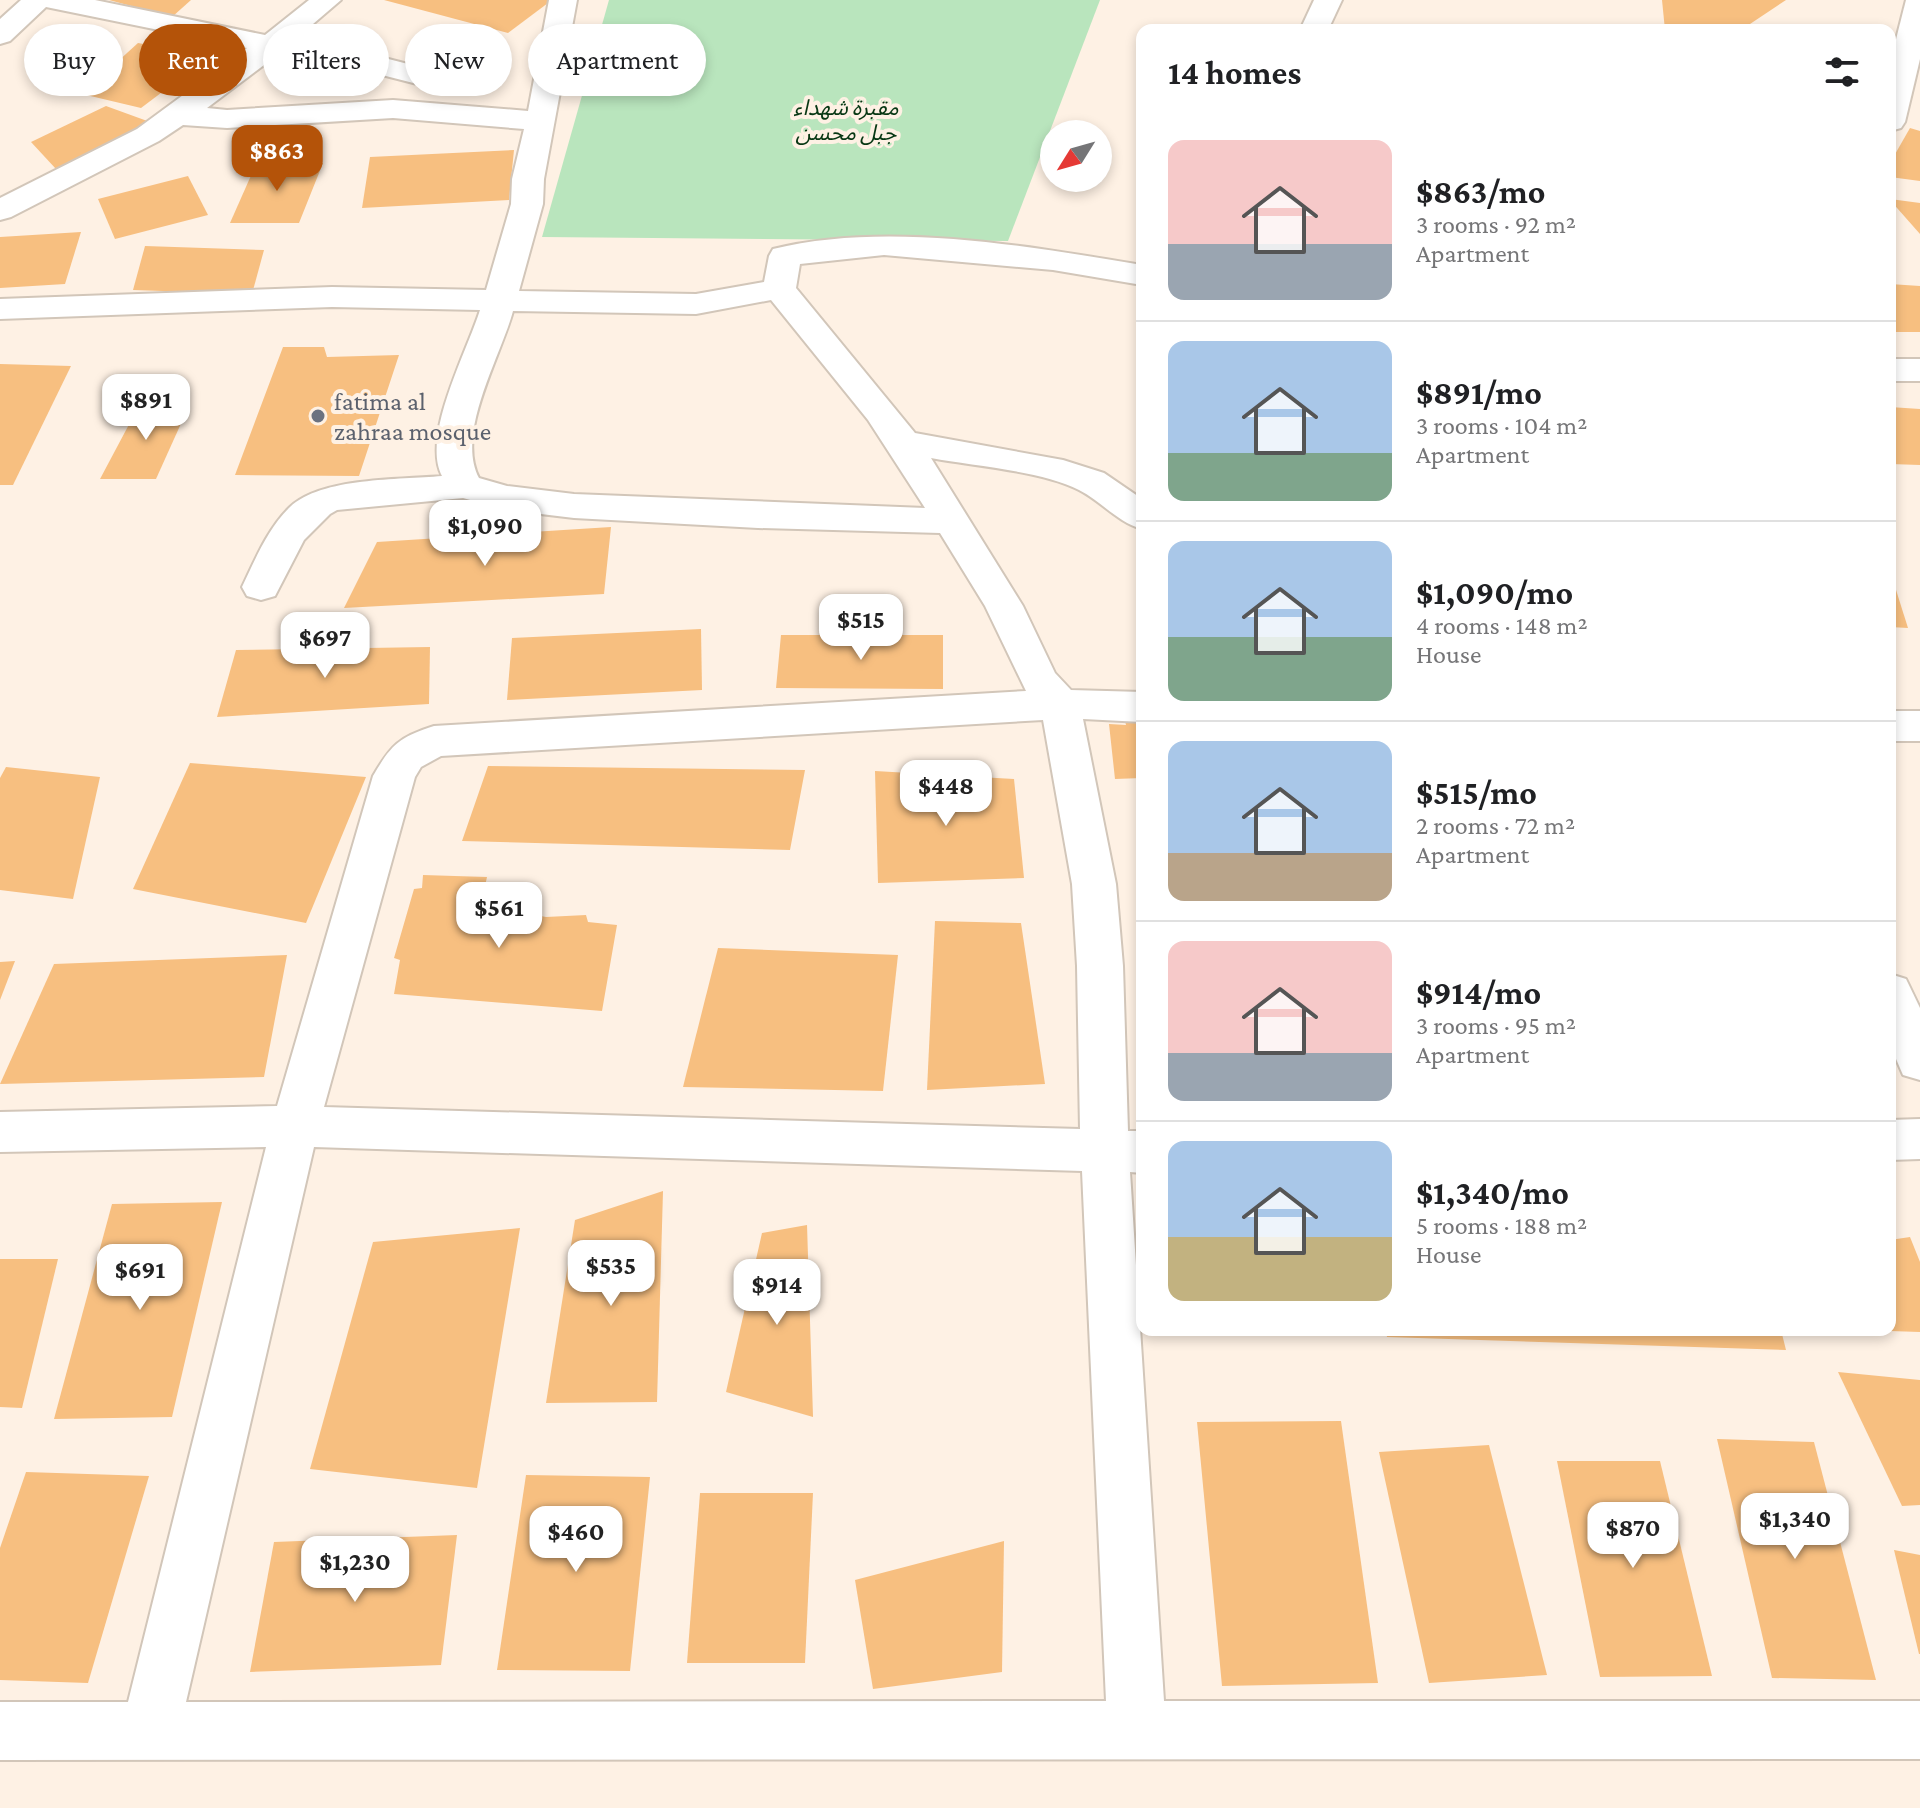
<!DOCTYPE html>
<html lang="en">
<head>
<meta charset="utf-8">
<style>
  :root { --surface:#fff; --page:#f6f6f6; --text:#202124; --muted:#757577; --line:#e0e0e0; --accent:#b45309 }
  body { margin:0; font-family:"Crimson Pro","Noto Sans Arabic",serif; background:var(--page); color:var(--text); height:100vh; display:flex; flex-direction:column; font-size:30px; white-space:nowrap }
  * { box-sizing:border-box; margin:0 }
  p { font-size:26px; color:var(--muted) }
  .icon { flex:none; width:44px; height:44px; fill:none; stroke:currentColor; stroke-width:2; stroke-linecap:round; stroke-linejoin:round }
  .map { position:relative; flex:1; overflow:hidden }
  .sheet { position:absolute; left:1136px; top:24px; width:760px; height:1312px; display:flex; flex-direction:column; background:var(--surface); border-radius:16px; box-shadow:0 4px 12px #0003 }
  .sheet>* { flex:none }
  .top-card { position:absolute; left:24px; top:24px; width:760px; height:72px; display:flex; gap:16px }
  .needle { width:52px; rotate:233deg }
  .fabs { position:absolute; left:1040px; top:120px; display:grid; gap:16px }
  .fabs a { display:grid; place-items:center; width:72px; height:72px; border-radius:50%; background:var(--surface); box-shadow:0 4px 12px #0003; font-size:40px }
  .price { position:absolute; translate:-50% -68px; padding:0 18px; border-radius:16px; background:#fff; color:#222; font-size:26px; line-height:52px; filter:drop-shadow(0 2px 4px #0008) }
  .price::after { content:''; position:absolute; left:50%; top:48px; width:24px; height:18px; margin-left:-12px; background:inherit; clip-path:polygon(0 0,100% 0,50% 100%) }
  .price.selected { background:var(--accent); color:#fff }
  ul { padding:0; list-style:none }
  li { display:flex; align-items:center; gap:24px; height:200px; padding:0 32px }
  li+li { border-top:2px solid var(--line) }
  li span { display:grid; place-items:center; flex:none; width:224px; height:160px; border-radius:16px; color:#555 }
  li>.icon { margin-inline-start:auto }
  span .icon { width:96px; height:96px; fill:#fffc; stroke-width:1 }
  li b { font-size:34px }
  h2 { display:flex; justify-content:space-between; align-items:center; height:96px; padding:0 32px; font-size:34px }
  .tag { padding:0 28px; border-radius:36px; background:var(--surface); box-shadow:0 4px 12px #0003; font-size:28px; line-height:72px }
  .tag.selected { background:var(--accent); color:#fff }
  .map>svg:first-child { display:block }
  .green { fill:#b9e5bd }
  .building { fill:#f7bf80 }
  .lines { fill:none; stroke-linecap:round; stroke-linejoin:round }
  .minor-casing { stroke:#d2c6b9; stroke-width:4 }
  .minor { fill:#fff; fill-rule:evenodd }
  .worship-dot { fill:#6b7280; stroke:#fef1e4; stroke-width:3 }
  .labels { text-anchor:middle; stroke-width:8; stroke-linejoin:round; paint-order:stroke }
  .far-park-label { font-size:22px; font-style:italic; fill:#073713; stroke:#fef1e4 }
  .worship-label { font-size:26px; fill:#5b616d; stroke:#fef1e4; text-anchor:start }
</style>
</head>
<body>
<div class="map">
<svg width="1920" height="1808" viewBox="0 0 1920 1808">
  <rect width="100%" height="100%" fill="#fef1e4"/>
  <path class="green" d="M 609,0 L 1100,0 L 1008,241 L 542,237 Z"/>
  <g class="building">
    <path d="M 109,0 L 191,0 L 172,17 Z"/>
    <path d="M 384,0 L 552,0 L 508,33 Z"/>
    <path d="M 1662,0 L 1786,0 L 1741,30 L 1665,30 Z"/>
    <path d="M 138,43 L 210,56 L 141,108 L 82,94 Z"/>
    <path d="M 106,106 L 150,122 L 56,169 L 31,142 Z"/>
    <path d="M 1910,128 L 1920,131 L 1920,181 L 1890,177 L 1890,163 Z"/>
    <path d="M 514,150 L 509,200 L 362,208 L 370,157 Z"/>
    <path d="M 257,162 L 323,163 L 299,223 L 230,223 Z"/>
    <path d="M 188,176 L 208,215 L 115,239 L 98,199 Z"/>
    <path d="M 1890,199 L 1920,203 L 1920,234 L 1890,200 Z"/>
    <path d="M 81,232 L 65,284 L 0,288 L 0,237 Z"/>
    <path d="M 145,246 L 264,250 L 252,294 L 133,290 Z"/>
    <path d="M 1890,284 L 1920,286 L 1920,332 L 1891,332 Z"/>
    <path d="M 283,347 L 324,347 L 327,357 L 399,355 L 359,476 L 235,475 Z"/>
    <path d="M 0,364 L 71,366 L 13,485 L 0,485 Z"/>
    <path d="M 142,400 L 188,408 L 156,479 L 100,479 Z"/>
    <path d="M 1890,407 L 1920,409 L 1920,465 L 1890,464 Z"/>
    <path d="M 611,527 L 604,594 L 344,608 L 377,542 Z"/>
    <path d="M 1890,574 L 1891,574 L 1908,628 L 1890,627 Z"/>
    <path d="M 701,629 L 702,690 L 507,700 L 512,638 Z"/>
    <path d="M 781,635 L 943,635 L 943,689 L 776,688 Z"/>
    <path d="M 430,647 L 429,704 L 217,717 L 236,650 Z"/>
    <path d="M 1124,717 L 1142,718 L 1142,778 L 1115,779 L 1109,724 L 1126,725 Z"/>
    <path d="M 190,763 L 366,777 L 306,923 L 133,889 Z"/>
    <path d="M 488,766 L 805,770 L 790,850 L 462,841 Z"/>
    <path d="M 6,767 L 100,777 L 73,899 L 0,890 L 0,778 Z"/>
    <path d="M 875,771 L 1014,779 L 1024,878 L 878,883 Z"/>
    <path d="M 423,875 L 487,877 L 481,904 L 491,901 L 526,903 L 525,913 L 546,917 L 586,915 L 588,922 L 617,925 L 602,1011 L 394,994 L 400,960 L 394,958 L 414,889 L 422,888 Z"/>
    <path d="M 935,921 L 1021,923 L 1045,1084 L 927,1090 Z"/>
    <path d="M 718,948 L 898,955 L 883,1091 L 683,1087 Z"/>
    <path d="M 287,955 L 264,1077 L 0,1084 L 54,964 Z"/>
    <path d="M 15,961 L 0,1000 L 0,962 Z"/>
    <path d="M 663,1191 L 657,1402 L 546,1403 L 575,1220 Z"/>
    <path d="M 222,1202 L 172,1417 L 54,1419 L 112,1204 Z"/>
    <path d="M 807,1225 L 813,1417 L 726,1392 L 762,1233 Z"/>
    <path d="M 520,1228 L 477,1488 L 310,1469 L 373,1242 Z"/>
    <path d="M 1910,1237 L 1920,1262 L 1920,1332 L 1890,1331 L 1890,1240 Z"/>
    <path d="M 0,1259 L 58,1259 L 22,1408 L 0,1407 Z"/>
    <path d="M 1386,1330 L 1781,1330 L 1786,1350 L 1387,1337 Z"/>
    <path d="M 1838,1372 L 1920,1380 L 1920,1505 L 1902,1506 Z"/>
    <path d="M 1341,1421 L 1378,1683 L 1222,1686 L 1197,1422 Z"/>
    <path d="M 1717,1439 L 1814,1442 L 1876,1680 L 1772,1678 Z"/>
    <path d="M 1489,1445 L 1547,1675 L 1429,1683 L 1379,1452 Z"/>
    <path d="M 1557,1461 L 1660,1461 L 1712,1676 L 1600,1677 Z"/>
    <path d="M 26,1472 L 149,1476 L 88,1683 L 0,1680 L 0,1548 Z"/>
    <path d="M 526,1475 L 650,1477 L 630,1671 L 497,1670 Z"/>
    <path d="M 700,1493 L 813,1493 L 805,1663 L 687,1663 Z"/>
    <path d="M 457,1535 L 441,1665 L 250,1672 L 274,1542 Z"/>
    <path d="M 1004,1541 L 1002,1672 L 873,1689 L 855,1580 Z"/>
    <path d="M 1894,1550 L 1920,1555 L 1920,1654 L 1919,1654 Z"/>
  </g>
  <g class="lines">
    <g class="minor-casing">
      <g id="minor">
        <path d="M 21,0 L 95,0 L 265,35 L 309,0 L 341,0 L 299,36 L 439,72 L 444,78 L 439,84 L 429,87 L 284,50 L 207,108 L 227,110 L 393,100 L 528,111 L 549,0 L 577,0 L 544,179 L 543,204 L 519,291 L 696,294 L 764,282 L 769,256 L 773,249 C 886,221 1028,246 1142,265 L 1142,285 L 1053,270 L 884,255 L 800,264 L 796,288 L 915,433 L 1063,460 L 1104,473 L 1142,499 L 1142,529 C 1117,522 1101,501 1079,490 C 1043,471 973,466 931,458 L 1023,606 L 1055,673 L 1071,690 L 1142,692 L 1142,722 L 1083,719 L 1116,884 L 1123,966 L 1128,1131 L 1142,1131 L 1142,1173 L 1130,1172 L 1164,1701 L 1920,1701 L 1920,1759 L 0,1760 L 0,1702 L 128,1702 L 266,1147 L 0,1152 L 0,1112 L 277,1106 L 373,776 C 391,745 399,737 434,726 L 1026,691 L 985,606 L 940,533 L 758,528 L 574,518 L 507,510 L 463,498 L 337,510 L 330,514 L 304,540 L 275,596 L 261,600 L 247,596 L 242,587 C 255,560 268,528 290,507 C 322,477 399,480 442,476 C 421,436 467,352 480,310 L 332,307 L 0,319 L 0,299 L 332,287 L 486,290 L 511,204 L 512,179 L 524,129 L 393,118 L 227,128 L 183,125 L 159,141 L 11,217 L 0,220 L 0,198 L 137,129 L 247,48 L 46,7 L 10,41 L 0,44 L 0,19 ZM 771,300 L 868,420 L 925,508 L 574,494 L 507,486 L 479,478 C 455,433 501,356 513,311 L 696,314 ZM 1043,720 L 1072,884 L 1077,966 L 1080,1129 L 324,1107 L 415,777 L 421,767 L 441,756 ZM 314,1147 L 1082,1171 L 1106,1701 L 186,1702 Z"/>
        <path d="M 1314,0 L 1342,0 L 1328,30 L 1300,30 Z"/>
        <path d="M 1906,0 L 1920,0 L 1920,59 L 1905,122 L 1901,128 L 1890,131 L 1890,63 Z"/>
        <rect x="1890" y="359" width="30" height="22"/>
        <rect x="1890" y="711" width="30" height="30"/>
        <path d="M 1890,974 L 1906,979 L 1920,1008 L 1920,1080 L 1903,1075 L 1890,1045 Z"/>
        <path d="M 1920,1119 L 1920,1159 L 1890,1160 L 1890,1120 Z"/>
      </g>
    </g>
    <use href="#minor" class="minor"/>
  </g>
  <circle class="worship-dot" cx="318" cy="416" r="8"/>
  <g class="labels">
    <g class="far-park-label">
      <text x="846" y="115">مقبرة شهداء<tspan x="846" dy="25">جبل محسن</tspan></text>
    </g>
    <g class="worship-label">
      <text x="334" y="410">fatima al<tspan x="334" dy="30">zahraa mosque</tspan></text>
    </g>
  </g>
</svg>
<div class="fabs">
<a><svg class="needle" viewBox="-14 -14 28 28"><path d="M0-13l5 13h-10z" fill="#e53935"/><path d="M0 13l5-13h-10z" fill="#757577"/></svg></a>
</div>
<b class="price selected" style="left:277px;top:193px">$863</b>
<b class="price" style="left:146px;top:442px">$891</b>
<b class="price" style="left:485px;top:568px">$1,090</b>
<b class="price" style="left:861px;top:662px">$515</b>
<b class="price" style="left:325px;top:680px">$697</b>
<b class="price" style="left:946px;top:828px">$448</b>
<b class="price" style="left:499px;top:950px">$561</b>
<b class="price" style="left:611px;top:1308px">$535</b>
<b class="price" style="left:140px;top:1312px">$691</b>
<b class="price" style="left:777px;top:1327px">$914</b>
<b class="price" style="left:1795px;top:1561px">$1,340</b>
<b class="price" style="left:1633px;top:1570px">$870</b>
<b class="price" style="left:576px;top:1574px">$460</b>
<b class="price" style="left:355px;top:1604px">$1,230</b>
<div class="top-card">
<a class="tag">Buy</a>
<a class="tag selected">Rent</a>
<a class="tag">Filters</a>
<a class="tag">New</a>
<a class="tag">Apartment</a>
</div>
<section class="sheet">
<h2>14 homes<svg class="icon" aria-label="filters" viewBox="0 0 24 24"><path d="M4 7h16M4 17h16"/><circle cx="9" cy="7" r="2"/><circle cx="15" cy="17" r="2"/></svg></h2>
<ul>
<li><span style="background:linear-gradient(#f6c9c9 65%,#9aa5b1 0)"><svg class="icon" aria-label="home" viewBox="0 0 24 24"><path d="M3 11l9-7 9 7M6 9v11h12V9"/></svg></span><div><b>$863/mo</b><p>3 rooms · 92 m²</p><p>Apartment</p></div></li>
<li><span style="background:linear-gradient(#a9c7e8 70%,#7fa58c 0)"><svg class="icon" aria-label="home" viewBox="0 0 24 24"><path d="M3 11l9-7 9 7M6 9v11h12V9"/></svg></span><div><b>$891/mo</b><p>3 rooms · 104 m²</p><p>Apartment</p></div></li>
<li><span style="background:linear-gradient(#a9c7e8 60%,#7fa58c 0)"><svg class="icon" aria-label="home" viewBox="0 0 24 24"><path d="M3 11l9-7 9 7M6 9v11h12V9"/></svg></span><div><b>$1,090/mo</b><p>4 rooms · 148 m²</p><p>House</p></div></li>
<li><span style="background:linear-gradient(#a9c7e8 70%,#b9a48a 0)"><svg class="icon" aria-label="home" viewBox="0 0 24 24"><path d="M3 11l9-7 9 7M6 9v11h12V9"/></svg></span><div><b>$515/mo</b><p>2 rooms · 72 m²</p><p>Apartment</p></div></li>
<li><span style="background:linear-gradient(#f6c9c9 70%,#9aa5b1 0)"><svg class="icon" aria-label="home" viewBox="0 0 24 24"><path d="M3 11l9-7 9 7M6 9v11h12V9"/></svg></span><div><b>$914/mo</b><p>3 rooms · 95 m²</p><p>Apartment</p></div></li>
<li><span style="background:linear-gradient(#a9c7e8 60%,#c2b280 0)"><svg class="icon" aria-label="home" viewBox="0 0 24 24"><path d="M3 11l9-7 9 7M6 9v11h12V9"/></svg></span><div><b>$1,340/mo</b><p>5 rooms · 188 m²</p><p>House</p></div></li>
</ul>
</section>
</div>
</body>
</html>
